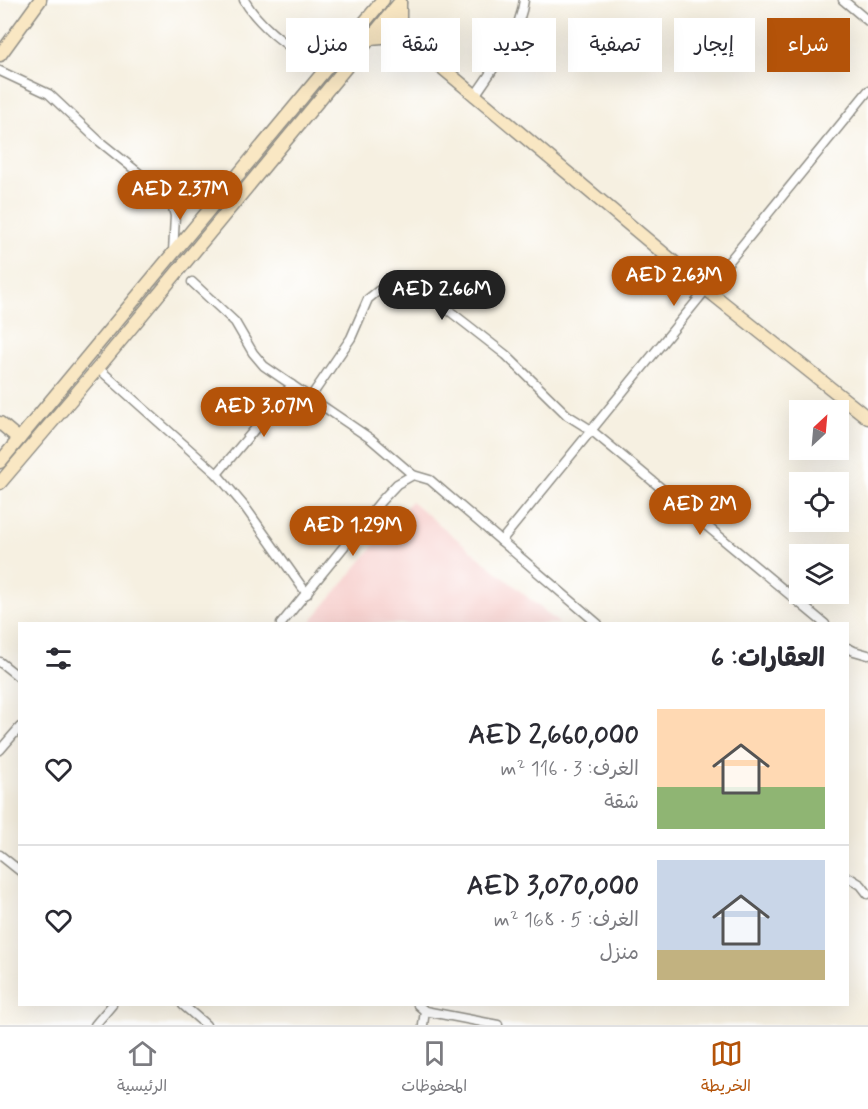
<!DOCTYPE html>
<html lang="ar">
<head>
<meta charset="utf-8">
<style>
  :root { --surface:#fff; --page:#f2f2f3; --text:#2b2b33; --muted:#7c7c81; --line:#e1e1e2; --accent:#b45309 }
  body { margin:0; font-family:Mynerve,"Playpen Sans Arabic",sans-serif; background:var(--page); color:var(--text); direction:rtl; height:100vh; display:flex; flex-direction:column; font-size:22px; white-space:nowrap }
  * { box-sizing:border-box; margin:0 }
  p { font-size:20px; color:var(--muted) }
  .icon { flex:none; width:33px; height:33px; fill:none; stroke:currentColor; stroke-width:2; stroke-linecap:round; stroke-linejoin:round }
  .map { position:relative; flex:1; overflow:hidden; direction:ltr }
  .details { position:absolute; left:18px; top:622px; width:831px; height:384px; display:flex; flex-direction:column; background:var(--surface); border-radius:0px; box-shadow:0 6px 24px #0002; direction:rtl }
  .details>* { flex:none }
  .top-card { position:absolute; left:18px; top:18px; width:832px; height:54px; direction:rtl; display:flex; gap:12px }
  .needle { width:39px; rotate:26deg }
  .tools { position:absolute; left:789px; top:400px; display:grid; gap:12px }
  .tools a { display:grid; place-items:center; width:60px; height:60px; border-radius:0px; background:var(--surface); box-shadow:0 6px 24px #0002; font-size:30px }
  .price { position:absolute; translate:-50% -51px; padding:0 14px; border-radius:21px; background:var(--accent); color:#fff; font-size:20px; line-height:39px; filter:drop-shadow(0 2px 3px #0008) }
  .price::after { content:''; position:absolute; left:50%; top:36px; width:18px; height:14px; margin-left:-9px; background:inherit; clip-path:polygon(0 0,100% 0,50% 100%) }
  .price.selected { background:#222; color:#fff }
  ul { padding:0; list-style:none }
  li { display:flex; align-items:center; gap:18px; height:150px; padding:0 24px }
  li+li { border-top:2px solid var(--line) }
  li span { display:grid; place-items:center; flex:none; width:168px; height:120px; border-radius:0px; color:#555 }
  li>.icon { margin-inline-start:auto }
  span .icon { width:72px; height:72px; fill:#fffc; stroke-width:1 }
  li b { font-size:26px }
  h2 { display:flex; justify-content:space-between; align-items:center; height:72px; padding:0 24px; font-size:26px }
  .chip { padding:0 21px; border-radius:0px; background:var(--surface); box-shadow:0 6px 24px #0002; font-size:21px; line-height:54px }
  .chip.selected { background:var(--accent); color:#fff }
  .tab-bar { display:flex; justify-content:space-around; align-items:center; height:84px; border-top:2px solid var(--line); background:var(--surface); font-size:16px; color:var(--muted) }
  .tab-bar a { display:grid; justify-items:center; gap:3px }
  .tab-bar .selected { color:var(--accent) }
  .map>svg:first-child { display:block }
  .built { fill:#f7d0ce }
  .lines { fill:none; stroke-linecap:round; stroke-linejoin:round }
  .street-casing { stroke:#908e86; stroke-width:11 }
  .secondary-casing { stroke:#908e86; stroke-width:15 }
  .street { stroke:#fff; stroke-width:8 }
  .secondary { stroke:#f9e7c3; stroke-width:12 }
</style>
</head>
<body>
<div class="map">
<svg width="868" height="1025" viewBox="0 0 868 1025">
  <rect width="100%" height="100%" fill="#fff"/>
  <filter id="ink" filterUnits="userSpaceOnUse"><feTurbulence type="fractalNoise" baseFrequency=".0167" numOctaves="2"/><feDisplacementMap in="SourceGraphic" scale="12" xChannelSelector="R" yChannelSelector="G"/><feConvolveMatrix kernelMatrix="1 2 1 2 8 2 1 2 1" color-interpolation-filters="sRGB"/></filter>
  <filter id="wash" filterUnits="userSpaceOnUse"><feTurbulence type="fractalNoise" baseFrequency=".008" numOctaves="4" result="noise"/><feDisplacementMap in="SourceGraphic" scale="24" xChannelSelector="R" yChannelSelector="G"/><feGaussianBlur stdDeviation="1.35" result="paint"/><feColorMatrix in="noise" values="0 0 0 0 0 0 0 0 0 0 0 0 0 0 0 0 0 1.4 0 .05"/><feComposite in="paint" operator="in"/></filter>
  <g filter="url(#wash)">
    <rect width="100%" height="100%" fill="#f6f0e1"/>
    <path class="built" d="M 411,501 L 560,624 L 309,624 Z"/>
  </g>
  <g filter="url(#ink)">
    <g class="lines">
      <g class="street-casing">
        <g id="street">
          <path d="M 244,0 C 262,31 295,50 323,71"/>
          <path d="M 843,0 L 868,21"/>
          <path d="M 0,71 L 49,94 L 99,141 L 165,194 L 173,208 L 175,216 L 173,252"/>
          <path d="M 474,97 C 493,69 520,34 524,0"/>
          <path d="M 192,282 L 235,322 L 253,353 L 264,366 L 371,439 L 413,475 L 430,480 L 598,624"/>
          <path d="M 98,368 L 217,474 L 245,507 L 307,594"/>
          <path d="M 310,398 L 351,338 L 368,299 L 378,291 L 394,284 L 414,285 L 438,302 L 506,355 L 567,415 L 591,430 L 825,624"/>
          <path d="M 217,474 L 292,385"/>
          <path d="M 501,541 L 868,91"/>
          <path d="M 281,624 L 381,501 L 397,484 L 413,475"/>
          <path d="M 848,648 L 854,651 L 868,655"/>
          <path d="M 0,662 L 20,678"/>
          <path d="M 0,750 L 20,727"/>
          <path d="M 0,855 L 20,871"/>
          <path d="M 848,877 L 861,885 L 868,894"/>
          <path d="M 183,1005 L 206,1025"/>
          <path d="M 418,1005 L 425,1011 L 498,1025"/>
          <path d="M 95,1025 L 112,1005"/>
          <path d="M 423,1025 L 425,1011"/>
        </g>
      </g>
      <g class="secondary-casing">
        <g id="secondary">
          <path d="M 400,3 L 400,23 L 403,35 L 706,289 L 868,418"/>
          <path d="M 371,38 L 403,35"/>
          <path d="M 0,55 L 40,0"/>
          <path d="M 0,423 L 19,439"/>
          <path d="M 0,462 L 383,0"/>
          <path d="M 0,483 L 98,368 L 400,2"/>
        </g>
      </g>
      <use href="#street" class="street"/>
      <use href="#secondary" class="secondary"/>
    </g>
  </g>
</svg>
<div class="tools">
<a><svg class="needle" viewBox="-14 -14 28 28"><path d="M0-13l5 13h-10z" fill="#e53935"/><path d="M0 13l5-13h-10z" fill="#7c7c81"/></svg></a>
<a><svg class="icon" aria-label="locate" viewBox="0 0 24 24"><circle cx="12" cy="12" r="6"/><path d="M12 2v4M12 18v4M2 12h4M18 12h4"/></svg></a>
<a><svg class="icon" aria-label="layers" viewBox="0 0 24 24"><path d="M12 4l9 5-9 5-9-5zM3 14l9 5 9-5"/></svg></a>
</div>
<b class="price" style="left:180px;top:221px">AED 2.37M</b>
<b class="price" style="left:674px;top:307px">AED 2.63M</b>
<b class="price selected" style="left:442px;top:321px">AED 2.66M</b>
<b class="price" style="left:264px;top:438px">AED 3.07M</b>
<b class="price" style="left:700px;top:536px">AED 2M</b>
<b class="price" style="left:353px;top:557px">AED 1.29M</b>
<div class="top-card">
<a class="chip selected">شراء</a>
<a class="chip">إيجار</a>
<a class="chip">تصفية</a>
<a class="chip">جديد</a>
<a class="chip">شقة</a>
<a class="chip">منزل</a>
</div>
<section class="details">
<h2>العقارات: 6<svg class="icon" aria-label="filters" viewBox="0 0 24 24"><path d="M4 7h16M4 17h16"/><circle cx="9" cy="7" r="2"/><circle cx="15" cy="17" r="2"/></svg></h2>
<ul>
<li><span style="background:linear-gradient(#ffd9b3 65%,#8fb573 0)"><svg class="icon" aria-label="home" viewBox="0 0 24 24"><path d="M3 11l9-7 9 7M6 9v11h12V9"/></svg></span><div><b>AED 2,660,000</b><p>الغرف: 3 · 116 m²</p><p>شقة</p></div><svg class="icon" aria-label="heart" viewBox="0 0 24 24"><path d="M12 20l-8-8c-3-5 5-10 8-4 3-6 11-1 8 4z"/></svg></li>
<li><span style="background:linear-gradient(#c9d6e8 75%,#c2b280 0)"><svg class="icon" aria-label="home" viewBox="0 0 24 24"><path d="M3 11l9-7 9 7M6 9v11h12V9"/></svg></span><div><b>AED 3,070,000</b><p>الغرف: 5 · 168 m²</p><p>منزل</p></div><svg class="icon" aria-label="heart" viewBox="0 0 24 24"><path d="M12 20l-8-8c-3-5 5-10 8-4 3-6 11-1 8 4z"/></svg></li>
</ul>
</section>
</div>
<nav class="tab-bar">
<a class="selected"><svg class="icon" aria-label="map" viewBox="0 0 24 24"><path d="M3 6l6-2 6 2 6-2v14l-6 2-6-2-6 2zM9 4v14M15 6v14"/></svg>الخريطة</a>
<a><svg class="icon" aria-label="saved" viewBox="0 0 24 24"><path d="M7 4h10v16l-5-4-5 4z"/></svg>المحفوظات</a>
<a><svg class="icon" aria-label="home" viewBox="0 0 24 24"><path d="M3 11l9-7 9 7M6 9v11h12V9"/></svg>الرئيسية</a>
</nav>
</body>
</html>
